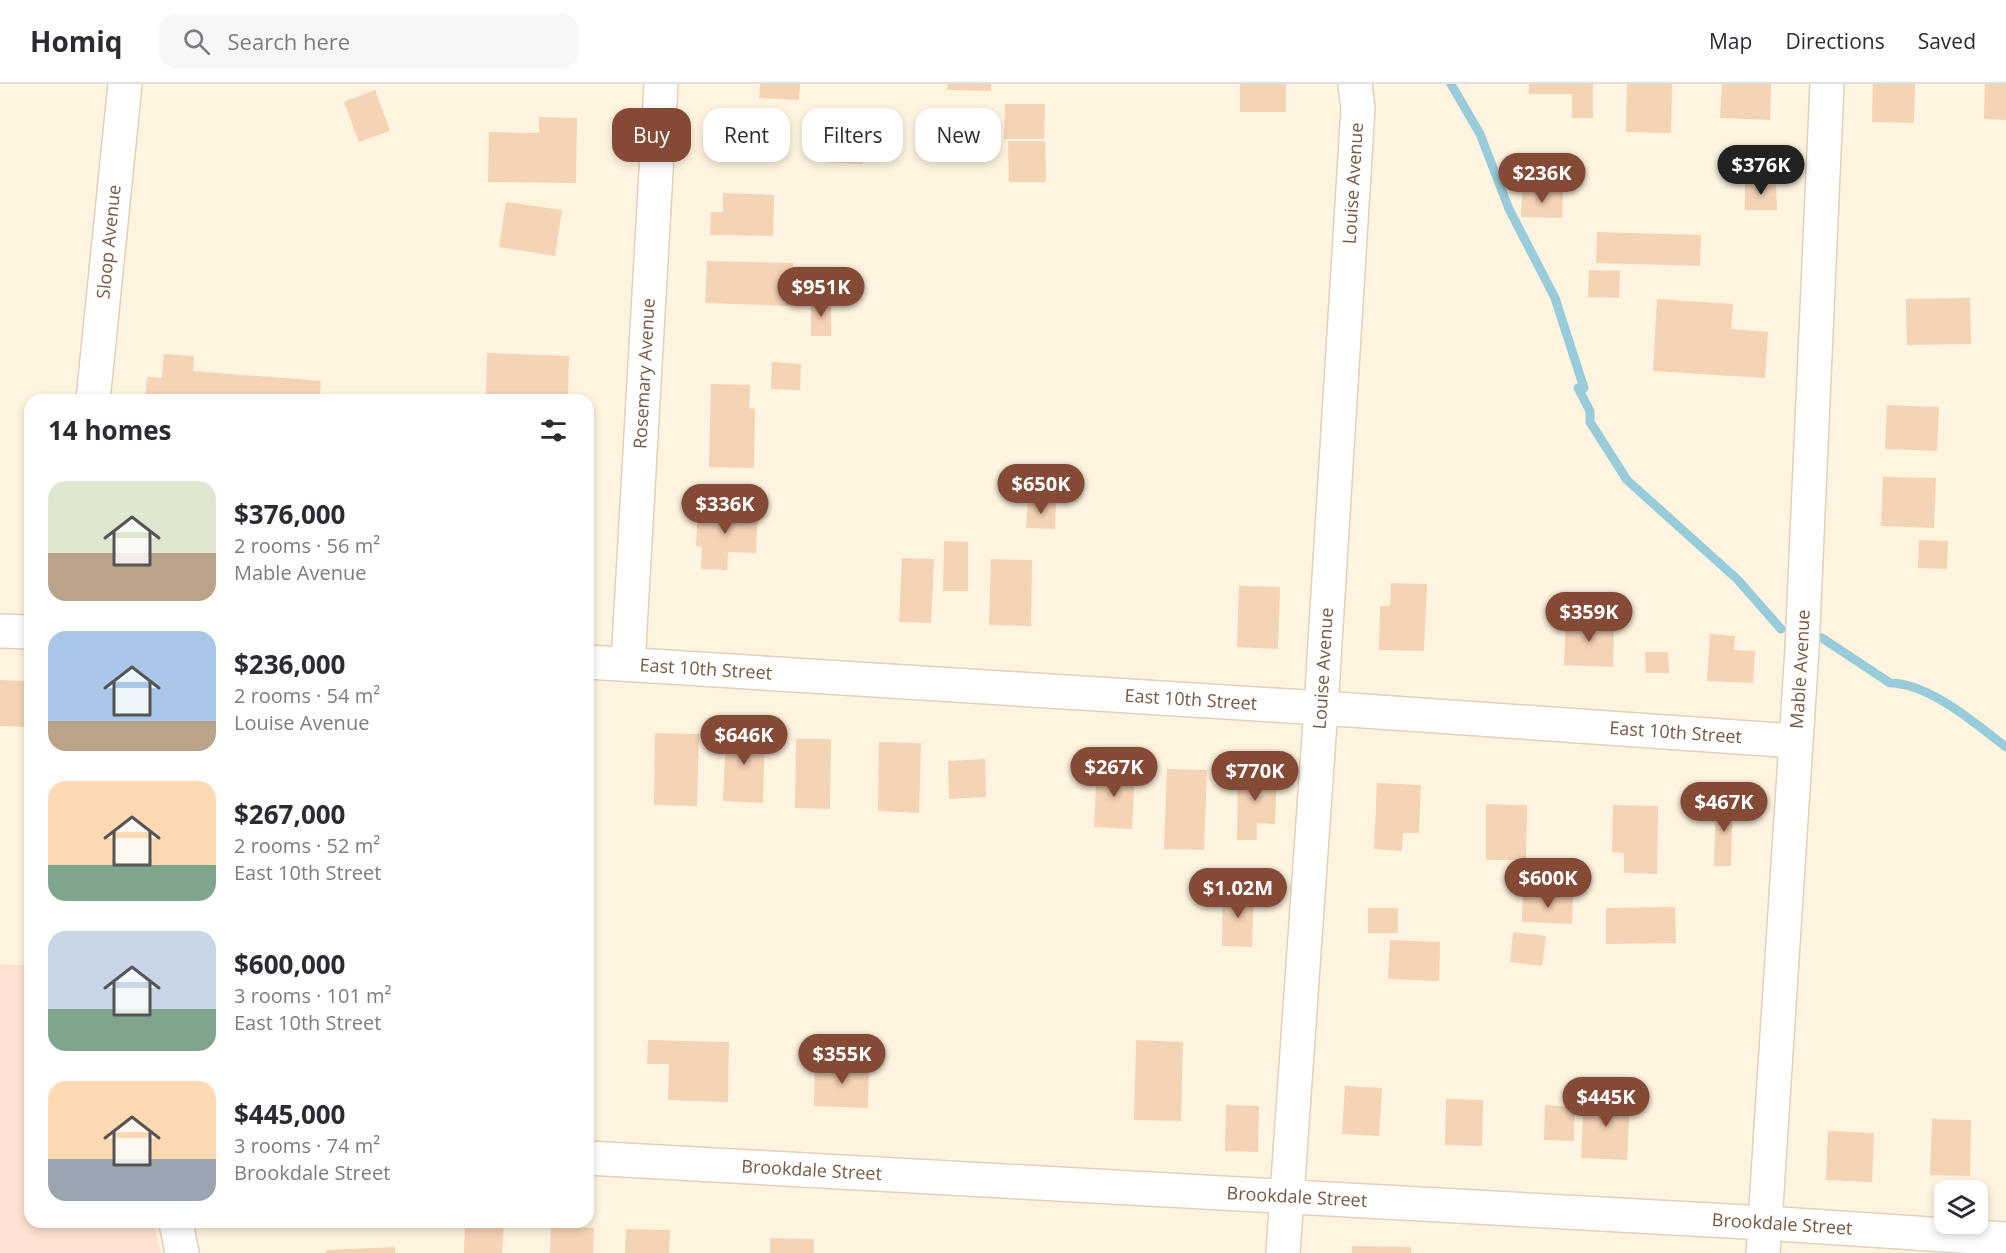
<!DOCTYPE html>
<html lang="en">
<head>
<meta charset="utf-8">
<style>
  :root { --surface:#fff; --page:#f7f7f7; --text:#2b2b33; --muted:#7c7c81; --line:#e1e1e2; --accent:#854a36 }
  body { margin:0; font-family:"Open Sans",sans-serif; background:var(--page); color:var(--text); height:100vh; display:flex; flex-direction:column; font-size:22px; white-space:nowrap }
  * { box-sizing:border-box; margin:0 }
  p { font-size:20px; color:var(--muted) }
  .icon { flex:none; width:33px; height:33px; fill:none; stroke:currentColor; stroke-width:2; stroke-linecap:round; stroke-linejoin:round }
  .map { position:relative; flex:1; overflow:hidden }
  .sheet { position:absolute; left:24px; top:310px; width:570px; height:834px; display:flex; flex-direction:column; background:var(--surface); border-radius:18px; box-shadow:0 3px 9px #0003 }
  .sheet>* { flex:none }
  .top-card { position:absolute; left:612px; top:24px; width:570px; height:54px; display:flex; gap:12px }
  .fabs { position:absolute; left:1934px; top:1096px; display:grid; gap:12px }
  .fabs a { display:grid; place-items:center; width:54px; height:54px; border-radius:12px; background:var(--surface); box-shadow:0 3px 9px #0003; font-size:30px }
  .price { position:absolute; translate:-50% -51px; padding:0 14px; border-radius:21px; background:var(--accent); color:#fff; font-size:20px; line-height:39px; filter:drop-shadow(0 2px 3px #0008) }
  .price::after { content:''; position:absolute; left:50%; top:36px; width:18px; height:14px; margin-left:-9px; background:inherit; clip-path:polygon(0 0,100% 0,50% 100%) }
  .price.current { background:#222; color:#fff }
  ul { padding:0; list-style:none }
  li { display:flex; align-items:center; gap:18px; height:150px; padding:0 24px }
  li span { display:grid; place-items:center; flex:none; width:168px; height:120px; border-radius:18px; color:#555 }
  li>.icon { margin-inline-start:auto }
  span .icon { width:72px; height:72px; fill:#fffc; stroke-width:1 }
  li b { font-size:26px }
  h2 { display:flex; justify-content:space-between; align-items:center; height:72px; padding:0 24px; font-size:26px }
  .chip { padding:0 21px; border-radius:18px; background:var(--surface); box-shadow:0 3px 9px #0003; font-size:21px; line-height:54px }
  .chip.current { background:var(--accent); color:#fff }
  header { display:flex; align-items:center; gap:36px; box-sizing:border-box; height:84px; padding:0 30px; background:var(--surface); border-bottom:2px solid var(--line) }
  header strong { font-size:28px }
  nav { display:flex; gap:33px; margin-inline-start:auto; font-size:21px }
  .search { width:420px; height:54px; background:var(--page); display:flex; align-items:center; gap:15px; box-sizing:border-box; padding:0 21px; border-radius:18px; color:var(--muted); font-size:22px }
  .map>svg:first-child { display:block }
  .commercial { fill:#ffe2d2 }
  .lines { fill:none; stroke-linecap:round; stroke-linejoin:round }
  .stream { stroke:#98ccdb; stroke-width:9 }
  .building { fill:#f5d3b5 }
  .minor-casing { stroke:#e2d0bb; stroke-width:36 }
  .minor { stroke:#fff; stroke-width:33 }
  .labels { text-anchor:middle; stroke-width:5; stroke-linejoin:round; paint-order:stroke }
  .street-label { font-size:18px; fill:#765a45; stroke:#fff7e7 }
</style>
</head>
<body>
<header>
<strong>Homiq</strong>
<div class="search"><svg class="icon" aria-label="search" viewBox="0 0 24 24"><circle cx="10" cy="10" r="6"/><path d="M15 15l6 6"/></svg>Search here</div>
<nav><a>Map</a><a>Directions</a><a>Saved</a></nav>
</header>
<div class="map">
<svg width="2006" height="1169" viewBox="0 0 2006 1169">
  <rect width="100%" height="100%" fill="#fef4df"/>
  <path class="commercial" d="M 0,880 L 30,882 L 30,1138 L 154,1139 L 161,1169 L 0,1169 Z"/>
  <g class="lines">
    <g class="stream">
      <path d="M 1451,0 L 1480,50 L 1509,125 L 1555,214 L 1584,304 L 1578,304 L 1590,327 L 1590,338 L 1627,396 L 1737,495 L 1781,545"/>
      <path d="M 1822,554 L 1890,599 C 1929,599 1976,640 2006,663"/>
    </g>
  </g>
  <g class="building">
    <path d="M 760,0 L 800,0 L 799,16 L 759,14 Z"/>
    <path d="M 948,0 L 991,0 L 991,7 L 947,6 Z"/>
    <rect x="1240" y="0" width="46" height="28"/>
    <path d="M 1529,0 L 1593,0 L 1593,34 L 1572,34 L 1572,10 L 1529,10 Z"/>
    <path d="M 1627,0 L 1672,0 L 1671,49 L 1626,48 Z"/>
    <path d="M 1722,0 L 1771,0 L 1770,36 L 1720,34 Z"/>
    <path d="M 1873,0 L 1915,0 L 1914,39 L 1872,38 Z"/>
    <path d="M 1985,0 L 2006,0 L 2006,36 L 1984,35 Z"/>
    <path d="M 375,6 L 390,47 L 359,58 L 344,18 Z"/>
    <path d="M 1005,20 L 1045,20 L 1044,55 L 1004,55 Z"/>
    <path d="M 723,27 L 778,30 L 775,73 L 721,70 Z"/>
    <path d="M 539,33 L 577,34 L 576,99 L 488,98 L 489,48 L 539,49 Z"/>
    <path d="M 825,39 L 864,41 L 863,80 L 824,78 Z"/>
    <path d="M 1008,57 L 1045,57 L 1046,98 L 1009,98 Z"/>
    <path d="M 1776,97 L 1777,126 L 1745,126 L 1745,98 Z"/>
    <path d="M 1522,105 L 1563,107 L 1562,134 L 1521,133 Z"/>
    <path d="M 723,109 L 774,111 L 773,152 L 710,151 L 711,128 L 723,128 Z"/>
    <path d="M 506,118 L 562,126 L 555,172 L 499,163 Z"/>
    <path d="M 1597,148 L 1701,151 L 1700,182 L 1596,179 Z"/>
    <path d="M 707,177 L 793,179 L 792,222 L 705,219 Z"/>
    <path d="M 1589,186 L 1620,187 L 1619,214 L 1588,213 Z"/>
    <path d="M 1970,214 L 1971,260 L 1907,261 L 1906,215 Z"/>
    <path d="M 1657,215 L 1733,220 L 1731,245 L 1768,248 L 1765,294 L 1653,287 Z"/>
    <rect x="811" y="216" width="20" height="36"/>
    <path d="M 487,269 L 569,272 L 568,314 L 486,312 Z"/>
    <path d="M 164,270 L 194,272 L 193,287 L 321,297 L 320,316 L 145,316 L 147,293 L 162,294 Z"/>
    <path d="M 772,278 L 801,280 L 800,306 L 771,305 Z"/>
    <path d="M 711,300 L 750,301 L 749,324 L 755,325 L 754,384 L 709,383 Z"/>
    <path d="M 1887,321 L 1939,323 L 1937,367 L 1885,365 Z"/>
    <path d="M 1883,393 L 1936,394 L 1934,444 L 1881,442 Z"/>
    <path d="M 1028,417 L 1056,418 L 1055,445 L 1026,444 Z"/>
    <path d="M 698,424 L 758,426 L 756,469 L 728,468 L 727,486 L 701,485 L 702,463 L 696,462 Z"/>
    <path d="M 1919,456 L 1948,457 L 1947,485 L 1918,484 Z"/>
    <path d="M 944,457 L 968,458 L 968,507 L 943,507 Z"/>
    <path d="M 902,474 L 934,475 L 931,539 L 899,538 Z"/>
    <path d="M 991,475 L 1032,476 L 1031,542 L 989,541 Z"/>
    <path d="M 1391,499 L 1427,500 L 1424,567 L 1379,566 L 1380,522 L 1390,522 Z"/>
    <path d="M 1239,502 L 1280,503 L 1278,565 L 1237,563 Z"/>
    <path d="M 1566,535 L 1614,537 L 1613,583 L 1564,581 Z"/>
    <path d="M 1710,550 L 1735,552 L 1734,566 L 1755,567 L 1753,599 L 1707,597 Z"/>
    <path d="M 1645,568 L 1668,568 L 1669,589 L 1646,589 Z"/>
    <path d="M 0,596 L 27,597 L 25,643 L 0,642 Z"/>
    <path d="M 726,645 L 765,647 L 763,719 L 723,717 Z"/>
    <path d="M 655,649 L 699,650 L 697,722 L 654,721 Z"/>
    <path d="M 796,655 L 831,655 L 830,725 L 795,724 Z"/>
    <path d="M 879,658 L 921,659 L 919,729 L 878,727 Z"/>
    <path d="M 985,675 L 986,713 L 949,715 L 948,677 Z"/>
    <path d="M 1097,683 L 1135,685 L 1132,745 L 1094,743 Z"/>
    <path d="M 1167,685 L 1207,686 L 1204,766 L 1164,765 Z"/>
    <path d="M 1238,687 L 1277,688 L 1275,740 L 1257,739 L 1257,756 L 1237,756 Z"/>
    <path d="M 1377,699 L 1421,701 L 1419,749 L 1403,749 L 1402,767 L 1374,765 Z"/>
    <path d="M 1716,716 L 1733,716 L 1731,782 L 1714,782 Z"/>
    <path d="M 1486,720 L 1527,721 L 1526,776 L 1486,776 Z"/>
    <path d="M 1613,721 L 1658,722 L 1657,790 L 1624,789 L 1624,769 L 1612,768 Z"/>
    <path d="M 1223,807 L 1254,807 L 1252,863 L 1222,862 Z"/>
    <path d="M 1523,811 L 1573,812 L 1572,840 L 1522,838 Z"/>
    <path d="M 1675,823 L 1676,859 L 1606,860 L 1606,824 Z"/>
    <rect x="1368" y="824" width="30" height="25"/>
    <path d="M 1513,848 L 1546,852 L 1542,882 L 1510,878 Z"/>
    <path d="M 1390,856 L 1440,858 L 1439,897 L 1388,895 Z"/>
    <path d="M 648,956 L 729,958 L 728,1018 L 668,1016 L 669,980 L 647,980 Z"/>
    <path d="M 1136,956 L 1183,958 L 1181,1037 L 1134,1036 Z"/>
    <path d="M 815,979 L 869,980 L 868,1024 L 814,1022 Z"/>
    <path d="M 1345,1002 L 1382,1004 L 1379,1052 L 1342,1050 Z"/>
    <path d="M 1584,1012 L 1630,1014 L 1627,1076 L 1581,1074 Z"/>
    <path d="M 1446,1015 L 1483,1016 L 1482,1062 L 1445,1061 Z"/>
    <path d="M 1226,1021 L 1259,1022 L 1258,1068 L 1225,1067 Z"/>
    <path d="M 1545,1021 L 1575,1023 L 1574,1057 L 1544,1056 Z"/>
    <path d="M 1932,1035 L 1971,1036 L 1970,1092 L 1930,1091 Z"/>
    <path d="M 1828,1047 L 1874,1049 L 1872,1098 L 1826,1096 Z"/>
    <path d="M 465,1139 L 504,1140 L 502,1169 L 464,1169 Z"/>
    <path d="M 551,1143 L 594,1144 L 593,1169 L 550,1169 Z"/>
    <path d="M 626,1145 L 670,1146 L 669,1169 L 625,1169 Z"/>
    <path d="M 770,1154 L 814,1155 L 814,1169 L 770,1169 Z"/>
    <path d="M 1352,1162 L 1411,1163 L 1411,1169 L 1352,1169 Z"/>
    <path d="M 395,1163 L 395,1169 L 326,1169 L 326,1166 Z"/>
  </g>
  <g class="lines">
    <g class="minor-casing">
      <g id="minor">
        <path id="s1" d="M 93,316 L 125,0"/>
        <path d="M 0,547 L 30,548"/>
        <path id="s2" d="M 588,578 L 1321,624 L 1795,657"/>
        <path id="s3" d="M 628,580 L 661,0"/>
        <path id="s4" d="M 588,1074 L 1765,1139 L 2006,1155"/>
        <path d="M 176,1138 L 182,1169"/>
        <path id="s5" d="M 1283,1169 L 1321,624 L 1358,24 L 1355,0"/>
        <path id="s6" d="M 1763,1169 L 1802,565 L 1827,0"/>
      </g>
    </g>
    <use href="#minor" class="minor"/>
  </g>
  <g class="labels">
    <g class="street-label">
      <text dy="6" stroke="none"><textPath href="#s5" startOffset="1072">Louise Avenue</textPath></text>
      <text dy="6" stroke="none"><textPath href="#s1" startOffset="159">Sloop Avenue</textPath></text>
      <text dy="6" stroke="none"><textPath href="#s3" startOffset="291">Rosemary Avenue</textPath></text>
      <text dy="6" stroke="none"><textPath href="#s2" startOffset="118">East 10th Street</textPath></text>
      <text dy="6" stroke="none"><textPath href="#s5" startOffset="586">Louise Avenue</textPath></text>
      <text dy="6" stroke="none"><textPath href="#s6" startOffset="585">Mable Avenue</textPath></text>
      <text dy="6" stroke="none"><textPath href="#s2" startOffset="604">East 10th Street</textPath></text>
      <text dy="6" stroke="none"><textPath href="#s2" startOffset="1090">East 10th Street</textPath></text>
      <text dy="6" stroke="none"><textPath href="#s4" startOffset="224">Brookdale Street</textPath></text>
      <text dy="6" stroke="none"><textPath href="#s4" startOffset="710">Brookdale Street</textPath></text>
      <text dy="6" stroke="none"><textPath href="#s4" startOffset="1196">Brookdale Street</textPath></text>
    </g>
  </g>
</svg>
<div class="fabs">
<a><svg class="icon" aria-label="layers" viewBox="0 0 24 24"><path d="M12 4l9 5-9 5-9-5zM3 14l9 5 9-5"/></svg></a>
</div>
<b class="price current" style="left:1761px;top:112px">$376K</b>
<b class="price" style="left:1542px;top:120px">$236K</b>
<b class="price" style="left:821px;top:234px">$951K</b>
<b class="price" style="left:1041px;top:431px">$650K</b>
<b class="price" style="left:725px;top:451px">$336K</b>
<b class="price" style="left:1589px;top:559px">$359K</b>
<b class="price" style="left:744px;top:682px">$646K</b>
<b class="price" style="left:1114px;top:714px">$267K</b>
<b class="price" style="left:1255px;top:718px">$770K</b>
<b class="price" style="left:1724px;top:749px">$467K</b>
<b class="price" style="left:1548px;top:825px">$600K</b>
<b class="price" style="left:1238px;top:835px">$1.02M</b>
<b class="price" style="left:842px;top:1001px">$355K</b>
<b class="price" style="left:1606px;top:1044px">$445K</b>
<div class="top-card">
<a class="chip current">Buy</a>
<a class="chip">Rent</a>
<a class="chip">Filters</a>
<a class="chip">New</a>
</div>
<section class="sheet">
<h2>14 homes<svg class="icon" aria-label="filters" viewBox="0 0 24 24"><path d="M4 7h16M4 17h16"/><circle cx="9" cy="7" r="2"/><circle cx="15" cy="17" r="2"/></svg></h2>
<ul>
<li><span style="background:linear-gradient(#dfe7d0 60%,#b9a48a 0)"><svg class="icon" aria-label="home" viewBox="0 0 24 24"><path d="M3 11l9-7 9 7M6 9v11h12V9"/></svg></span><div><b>$376,000</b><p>2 rooms · 56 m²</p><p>Mable Avenue</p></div></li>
<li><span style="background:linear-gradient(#a9c7e8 75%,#b9a48a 0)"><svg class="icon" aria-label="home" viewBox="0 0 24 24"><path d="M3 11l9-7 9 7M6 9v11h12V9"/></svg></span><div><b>$236,000</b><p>2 rooms · 54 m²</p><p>Louise Avenue</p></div></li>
<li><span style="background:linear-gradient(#ffd9b3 70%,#7fa58c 0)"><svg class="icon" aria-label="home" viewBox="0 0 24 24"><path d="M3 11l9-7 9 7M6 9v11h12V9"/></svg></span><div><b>$267,000</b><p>2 rooms · 52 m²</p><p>East 10th Street</p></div></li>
<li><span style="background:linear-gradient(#c9d6e8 65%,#7fa58c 0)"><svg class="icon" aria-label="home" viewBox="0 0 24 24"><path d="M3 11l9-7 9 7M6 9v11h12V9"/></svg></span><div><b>$600,000</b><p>3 rooms · 101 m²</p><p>East 10th Street</p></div></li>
<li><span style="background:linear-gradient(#ffd9b3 65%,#9aa5b1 0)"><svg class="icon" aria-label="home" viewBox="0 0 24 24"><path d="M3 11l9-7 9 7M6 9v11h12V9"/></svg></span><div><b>$445,000</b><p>3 rooms · 74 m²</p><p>Brookdale Street</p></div></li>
</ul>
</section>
</div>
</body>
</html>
